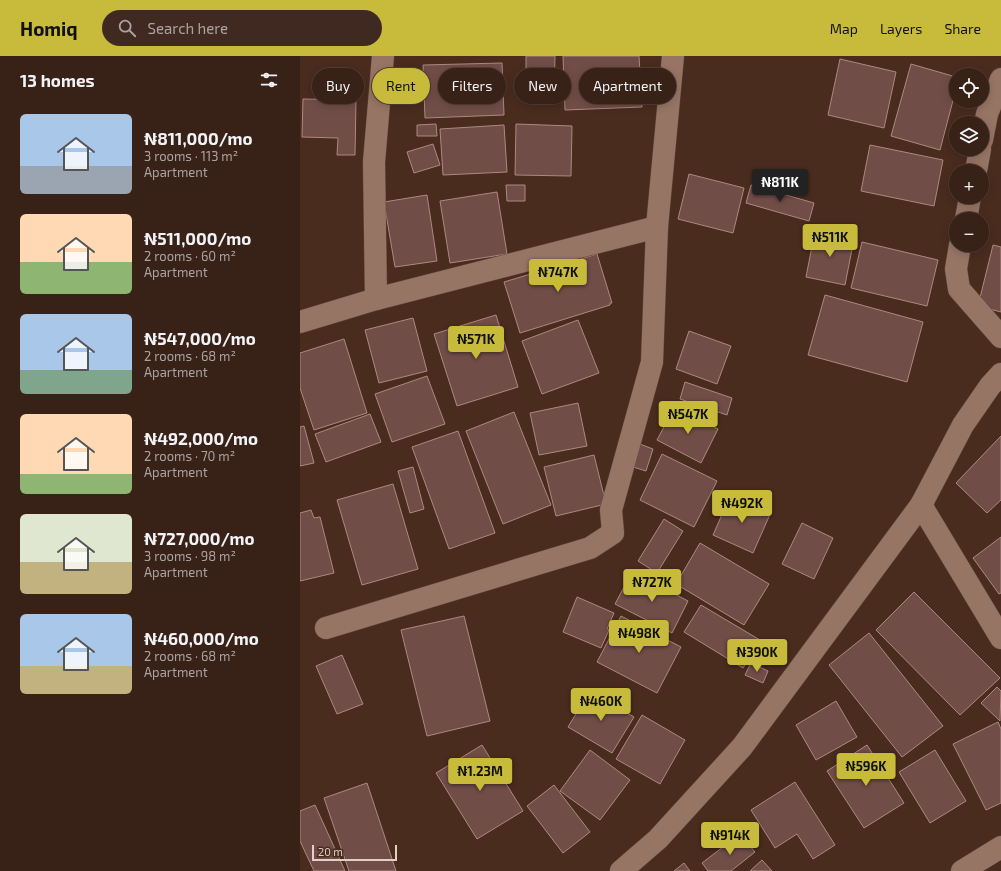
<!DOCTYPE html>
<html lang="en">
<head>
<meta charset="utf-8">
<style>
  :root { --surface:#382117; --page:#3f2920; --text:#f1f3f6; --muted:#aba3a1; --line:#523e36; --accent:#c8bb3b }
  body { margin:0; font-family:"Exo 2",sans-serif; background:var(--page); color:var(--text); height:100vh; display:flex; flex-direction:column; font-size:15px; white-space:nowrap }
  * { box-sizing:border-box; margin:0 }
  p { font-size:13px; color:var(--muted) }
  .icon { flex:none; width:22px; height:22px; fill:none; stroke:currentColor; stroke-width:2; stroke-linecap:round; stroke-linejoin:round }
  .map { position:relative; flex:1; overflow:hidden }
  .details { display:flex; flex-direction:column; background:var(--surface); width:300px }
  .details>* { flex:none }
  .top-card { position:absolute; left:12px; top:12px; width:380px; height:36px; display:flex; gap:8px }
  .tools { position:absolute; left:649px; top:12px; display:grid; gap:8px }
  .tools a { display:grid; place-items:center; width:40px; height:40px; border-radius:50%; background:var(--surface); box-shadow:0 2px 10px #0003,0 0 0 1px var(--line); font-size:20px }
  .scale { position:absolute; left:12px; bottom:10px; width:85px; box-sizing:border-box; padding-left:4px; border:2px solid #e3cfc7; border-top:0; font-size:11px; line-height:14px; white-space:nowrap; color:#e3cfc7; -webkit-text-stroke:3px #4a2c1f; paint-order:stroke }
  .price { position:absolute; translate:-50% -34px; padding:0 9px; border-radius:4px; background:var(--accent); color:#111; font-size:13px; line-height:26px; filter:drop-shadow(0 1px 2px #0008) }
  .price::after { content:''; position:absolute; left:50%; top:24px; width:12px; height:9px; margin-left:-6px; background:inherit; clip-path:polygon(0 0,100% 0,50% 100%) }
  .price.active { background:#222; color:#fff }
  ul { padding:0; list-style:none }
  li { display:flex; align-items:center; gap:12px; height:100px; padding:0 20px }
  li span { display:grid; place-items:center; flex:none; width:112px; height:80px; border-radius:6px; color:#555 }
  li>.icon { margin-inline-start:auto }
  span .icon { width:48px; height:48px; fill:#fffc; stroke-width:1 }
  li b { font-size:17px }
  h2 { display:flex; justify-content:space-between; align-items:center; height:48px; padding:0 20px; font-size:17px }
  .pill { padding:0 14px; border-radius:18px; background:var(--surface); box-shadow:0 2px 10px #0003,0 0 0 1px var(--line); font-size:14px; line-height:36px }
  .pill.active { background:var(--accent); color:#111 }
  header { display:flex; align-items:center; gap:24px; box-sizing:border-box; height:56px; padding:0 20px; background:var(--accent); color:#111 }
  header strong { font-size:19px }
  nav { display:flex; gap:22px; margin-inline-start:auto; font-size:14px }
  .search { width:280px; height:36px; background:var(--page); display:flex; align-items:center; gap:10px; box-sizing:border-box; padding:0 14px; border-radius:22px; color:var(--muted); font-size:15px }
  main { display:flex; flex:1; min-height:0 }
  .map>svg:first-child { display:block }
  .building { fill:#714d48; stroke:#af8781 }
  .lines { fill:none; stroke-linecap:round; stroke-linejoin:round }
  .minor-casing { stroke:#61483d; stroke-width:23 }
  .minor { stroke:#977565; stroke-width:22 }
</style>
</head>
<body>
<header>
<strong>Homiq</strong>
<div class="search"><svg class="icon" aria-label="search" viewBox="0 0 24 24"><circle cx="10" cy="10" r="6"/><path d="M15 15l6 6"/></svg>Search here</div>
<nav><a>Map</a><a>Layers</a><a>Share</a></nav>
</header>
<main>
<section class="details">
<h2>13 homes<svg class="icon" aria-label="filters" viewBox="0 0 24 24"><path d="M4 7h16M4 17h16"/><circle cx="9" cy="7" r="2"/><circle cx="15" cy="17" r="2"/></svg></h2>
<ul>
<li><span style="background:linear-gradient(#a9c7e8 65%,#9aa5b1 0)"><svg class="icon" aria-label="home" viewBox="0 0 24 24"><path d="M3 11l9-7 9 7M6 9v11h12V9"/></svg></span><div><b>₦811,000/mo</b><p>3 rooms · 113 m²</p><p>Apartment</p></div></li>
<li><span style="background:linear-gradient(#ffd9b3 60%,#8fb573 0)"><svg class="icon" aria-label="home" viewBox="0 0 24 24"><path d="M3 11l9-7 9 7M6 9v11h12V9"/></svg></span><div><b>₦511,000/mo</b><p>2 rooms · 60 m²</p><p>Apartment</p></div></li>
<li><span style="background:linear-gradient(#a9c7e8 70%,#7fa58c 0)"><svg class="icon" aria-label="home" viewBox="0 0 24 24"><path d="M3 11l9-7 9 7M6 9v11h12V9"/></svg></span><div><b>₦547,000/mo</b><p>2 rooms · 68 m²</p><p>Apartment</p></div></li>
<li><span style="background:linear-gradient(#ffd9b3 75%,#8fb573 0)"><svg class="icon" aria-label="home" viewBox="0 0 24 24"><path d="M3 11l9-7 9 7M6 9v11h12V9"/></svg></span><div><b>₦492,000/mo</b><p>2 rooms · 70 m²</p><p>Apartment</p></div></li>
<li><span style="background:linear-gradient(#dfe7d0 60%,#c2b280 0)"><svg class="icon" aria-label="home" viewBox="0 0 24 24"><path d="M3 11l9-7 9 7M6 9v11h12V9"/></svg></span><div><b>₦727,000/mo</b><p>3 rooms · 98 m²</p><p>Apartment</p></div></li>
<li><span style="background:linear-gradient(#a9c7e8 65%,#c2b280 0)"><svg class="icon" aria-label="home" viewBox="0 0 24 24"><path d="M3 11l9-7 9 7M6 9v11h12V9"/></svg></span><div><b>₦460,000/mo</b><p>2 rooms · 68 m²</p><p>Apartment</p></div></li>
</ul>
</section>
<div class="map">
<svg width="701" height="815" viewBox="0 0 701 815">
  <rect width="100%" height="100%" fill="#4a2c1f"/>
  <g class="building">
    <path d="M 226,0 L 255,0 L 254,38 L 226,37 Z"/>
    <path d="M 263,0 L 339,0 L 342,51 L 265,54 Z"/>
    <path d="M 540,3 L 596,16 L 584,72 L 528,59 Z"/>
    <path d="M 202,7 L 204,59 L 125,62 L 123,9 Z"/>
    <path d="M 611,8 L 656,21 L 656,33 L 640,94 L 591,80 Z"/>
    <path d="M 3,43 L 56,44 L 55,99 L 37,99 L 38,82 L 2,81 Z"/>
    <path d="M 136,68 L 137,80 L 117,80 L 117,69 Z"/>
    <path d="M 216,68 L 272,70 L 271,120 L 215,119 Z"/>
    <path d="M 204,69 L 207,116 L 143,119 L 140,73 Z"/>
    <path d="M 133,88 L 140,109 L 114,117 L 107,96 Z"/>
    <path d="M 570,89 L 643,104 L 634,150 L 561,135 Z"/>
    <path d="M 389,118 L 444,132 L 433,177 L 378,163 Z"/>
    <path d="M 206,129 L 225,129 L 225,145 L 207,145 Z"/>
    <path d="M 451,129 L 514,147 L 509,165 L 446,147 Z"/>
    <path d="M 197,136 L 207,198 L 150,207 L 140,145 Z"/>
    <path d="M 127,139 L 137,205 L 95,211 L 84,146 Z"/>
    <path d="M 515,175 L 554,183 L 545,229 L 506,221 Z"/>
    <path d="M 562,186 L 638,204 L 627,250 L 551,232 Z"/>
    <path d="M 693,189 L 701,191 L 701,256 L 678,250 Z"/>
    <path d="M 297,198 L 312,247 L 310,247 L 310,249 L 220,277 L 204,226 Z"/>
    <path d="M 525,239 L 623,266 L 607,326 L 508,299 Z"/>
    <path d="M 196,259 L 218,331 L 157,350 L 134,278 Z"/>
    <path d="M 113,262 L 127,315 L 79,327 L 65,274 Z"/>
    <path d="M 278,264 L 299,317 L 242,338 L 222,285 Z"/>
    <path d="M 389,275 L 431,290 L 417,328 L 376,313 Z"/>
    <path d="M 44,283 L 67,357 L 14,374 L 0,332 L 0,297 Z"/>
    <path d="M 127,320 L 145,368 L 92,386 L 75,338 Z"/>
    <path d="M 385,326 L 432,342 L 427,359 L 380,343 Z"/>
    <path d="M 278,347 L 287,390 L 239,399 L 230,357 Z"/>
    <path d="M 375,350 L 418,373 L 401,407 L 357,384 Z"/>
    <path d="M 214,356 L 251,449 L 203,468 L 166,375 Z"/>
    <path d="M 70,358 L 81,386 L 26,406 L 15,378 Z"/>
    <path d="M 4,370 L 14,407 L 0,410 L 0,371 Z"/>
    <path d="M 158,375 L 195,477 L 149,493 L 112,391 Z"/>
    <path d="M 701,380 L 701,444 L 687,457 L 656,427 Z"/>
    <path d="M 337,387 L 353,393 L 346,415 L 330,410 Z"/>
    <path d="M 362,398 L 417,425 L 394,471 L 340,444 Z"/>
    <path d="M 294,399 L 306,448 L 256,460 L 244,411 Z"/>
    <path d="M 113,411 L 124,453 L 110,457 L 98,415 Z"/>
    <path d="M 93,428 L 118,513 L 62,529 L 37,444 Z"/>
    <path d="M 431,438 L 471,456 L 453,497 L 413,479 Z"/>
    <path d="M 11,454 L 14,462 L 20,461 L 34,517 L 0,525 L 0,457 Z"/>
    <path d="M 364,463 L 383,475 L 357,517 L 338,505 Z"/>
    <path d="M 502,467 L 533,482 L 514,523 L 482,508 Z"/>
    <path d="M 701,481 L 701,537 L 699,538 L 673,502 Z"/>
    <path d="M 400,487 L 469,528 L 444,569 L 376,528 Z"/>
    <path d="M 332,516 L 388,545 L 372,577 L 315,548 Z"/>
    <path d="M 614,536 L 700,622 L 660,659 L 576,574 Z"/>
    <path d="M 277,541 L 314,557 L 307,573 L 309,574 L 301,592 L 263,576 Z"/>
    <path d="M 401,549 L 460,584 L 443,612 L 384,576 Z"/>
    <path d="M 164,560 L 190,665 L 127,680 L 101,574 Z"/>
    <path d="M 321,560 L 381,591 L 357,637 L 297,606 Z"/>
    <path d="M 569,577 L 643,670 L 602,701 L 529,609 Z"/>
    <path d="M 42,599 L 63,648 L 37,658 L 16,610 Z"/>
    <path d="M 451,607 L 468,615 L 463,627 L 445,619 Z"/>
    <path d="M 697,631 L 701,635 L 700,665 L 681,647 Z"/>
    <path d="M 290,635 L 334,661 L 312,697 L 268,671 Z"/>
    <path d="M 536,645 L 557,681 L 516,704 L 496,669 Z"/>
    <path d="M 342,659 L 385,684 L 360,728 L 316,703 Z"/>
    <path d="M 698,666 L 701,673 L 701,747 L 686,754 L 653,688 Z"/>
    <path d="M 182,689 L 223,755 L 177,783 L 136,717 Z"/>
    <path d="M 567,689 L 604,747 L 564,772 L 527,715 Z"/>
    <path d="M 290,694 L 330,724 L 300,764 L 260,735 Z"/>
    <path d="M 635,694 L 666,745 L 630,767 L 599,716 Z"/>
    <path d="M 495,726 L 535,789 L 513,803 L 497,778 L 475,792 L 451,754 Z"/>
    <path d="M 67,727 L 96,815 L 49,815 L 24,742 Z"/>
    <path d="M 254,729 L 290,776 L 263,797 L 227,750 Z"/>
    <path d="M 15,749 L 45,815 L 14,815 L 0,785 L 0,755 Z"/>
    <path d="M 440,778 L 455,796 L 431,815 L 408,815 L 402,807 Z"/>
    <path d="M 462,804 L 472,815 L 450,815 Z"/>
    <path d="M 384,807 L 390,815 L 374,815 Z"/>
  </g>
  <g class="lines">
    <g class="minor-casing">
      <g id="minor">
        <path d="M 682,84 L 687,58 L 701,23"/>
        <path d="M 676,115 L 680,93"/>
        <path d="M 666,163 L 670,141"/>
        <path d="M 660,189 L 656,213 L 659,233 L 701,281"/>
        <path d="M 76,243 L 74,106 L 83,0"/>
        <path d="M 0,266 L 76,243 L 357,171"/>
        <path d="M 621,449 L 701,582"/>
        <path d="M 26,572 L 290,492 L 313,477 L 311,454 L 352,306 L 357,171 L 373,0"/>
        <path d="M 321,815 L 358,783 L 442,691 L 621,449 L 663,369 L 690,330 L 701,318"/>
        <path d="M 662,815 L 701,791"/>
      </g>
    </g>
    <use href="#minor" class="minor"/>
  </g>
</svg>
<div class="tools">
<a><svg class="icon" aria-label="locate" viewBox="0 0 24 24"><circle cx="12" cy="12" r="6"/><path d="M12 2v4M12 18v4M2 12h4M18 12h4"/></svg></a>
<a><svg class="icon" aria-label="layers" viewBox="0 0 24 24"><path d="M12 4l9 5-9 5-9-5zM3 14l9 5 9-5"/></svg></a>
<a>+</a>
<a>−</a>
</div>
<div class="scale">20 m</div>
<b class="price active" style="left:480px;top:147px">₦811K</b>
<b class="price" style="left:530px;top:202px">₦511K</b>
<b class="price" style="left:258px;top:237px">₦747K</b>
<b class="price" style="left:176px;top:304px">₦571K</b>
<b class="price" style="left:388px;top:379px">₦547K</b>
<b class="price" style="left:442px;top:468px">₦492K</b>
<b class="price" style="left:352px;top:547px">₦727K</b>
<b class="price" style="left:339px;top:598px">₦498K</b>
<b class="price" style="left:457px;top:617px">₦390K</b>
<b class="price" style="left:301px;top:666px">₦460K</b>
<b class="price" style="left:566px;top:731px">₦596K</b>
<b class="price" style="left:180px;top:736px">₦1.23M</b>
<b class="price" style="left:430px;top:800px">₦914K</b>
<div class="top-card">
<a class="pill">Buy</a>
<a class="pill active">Rent</a>
<a class="pill">Filters</a>
<a class="pill">New</a>
<a class="pill">Apartment</a>
</div>
</div>
</main>
</body>
</html>
